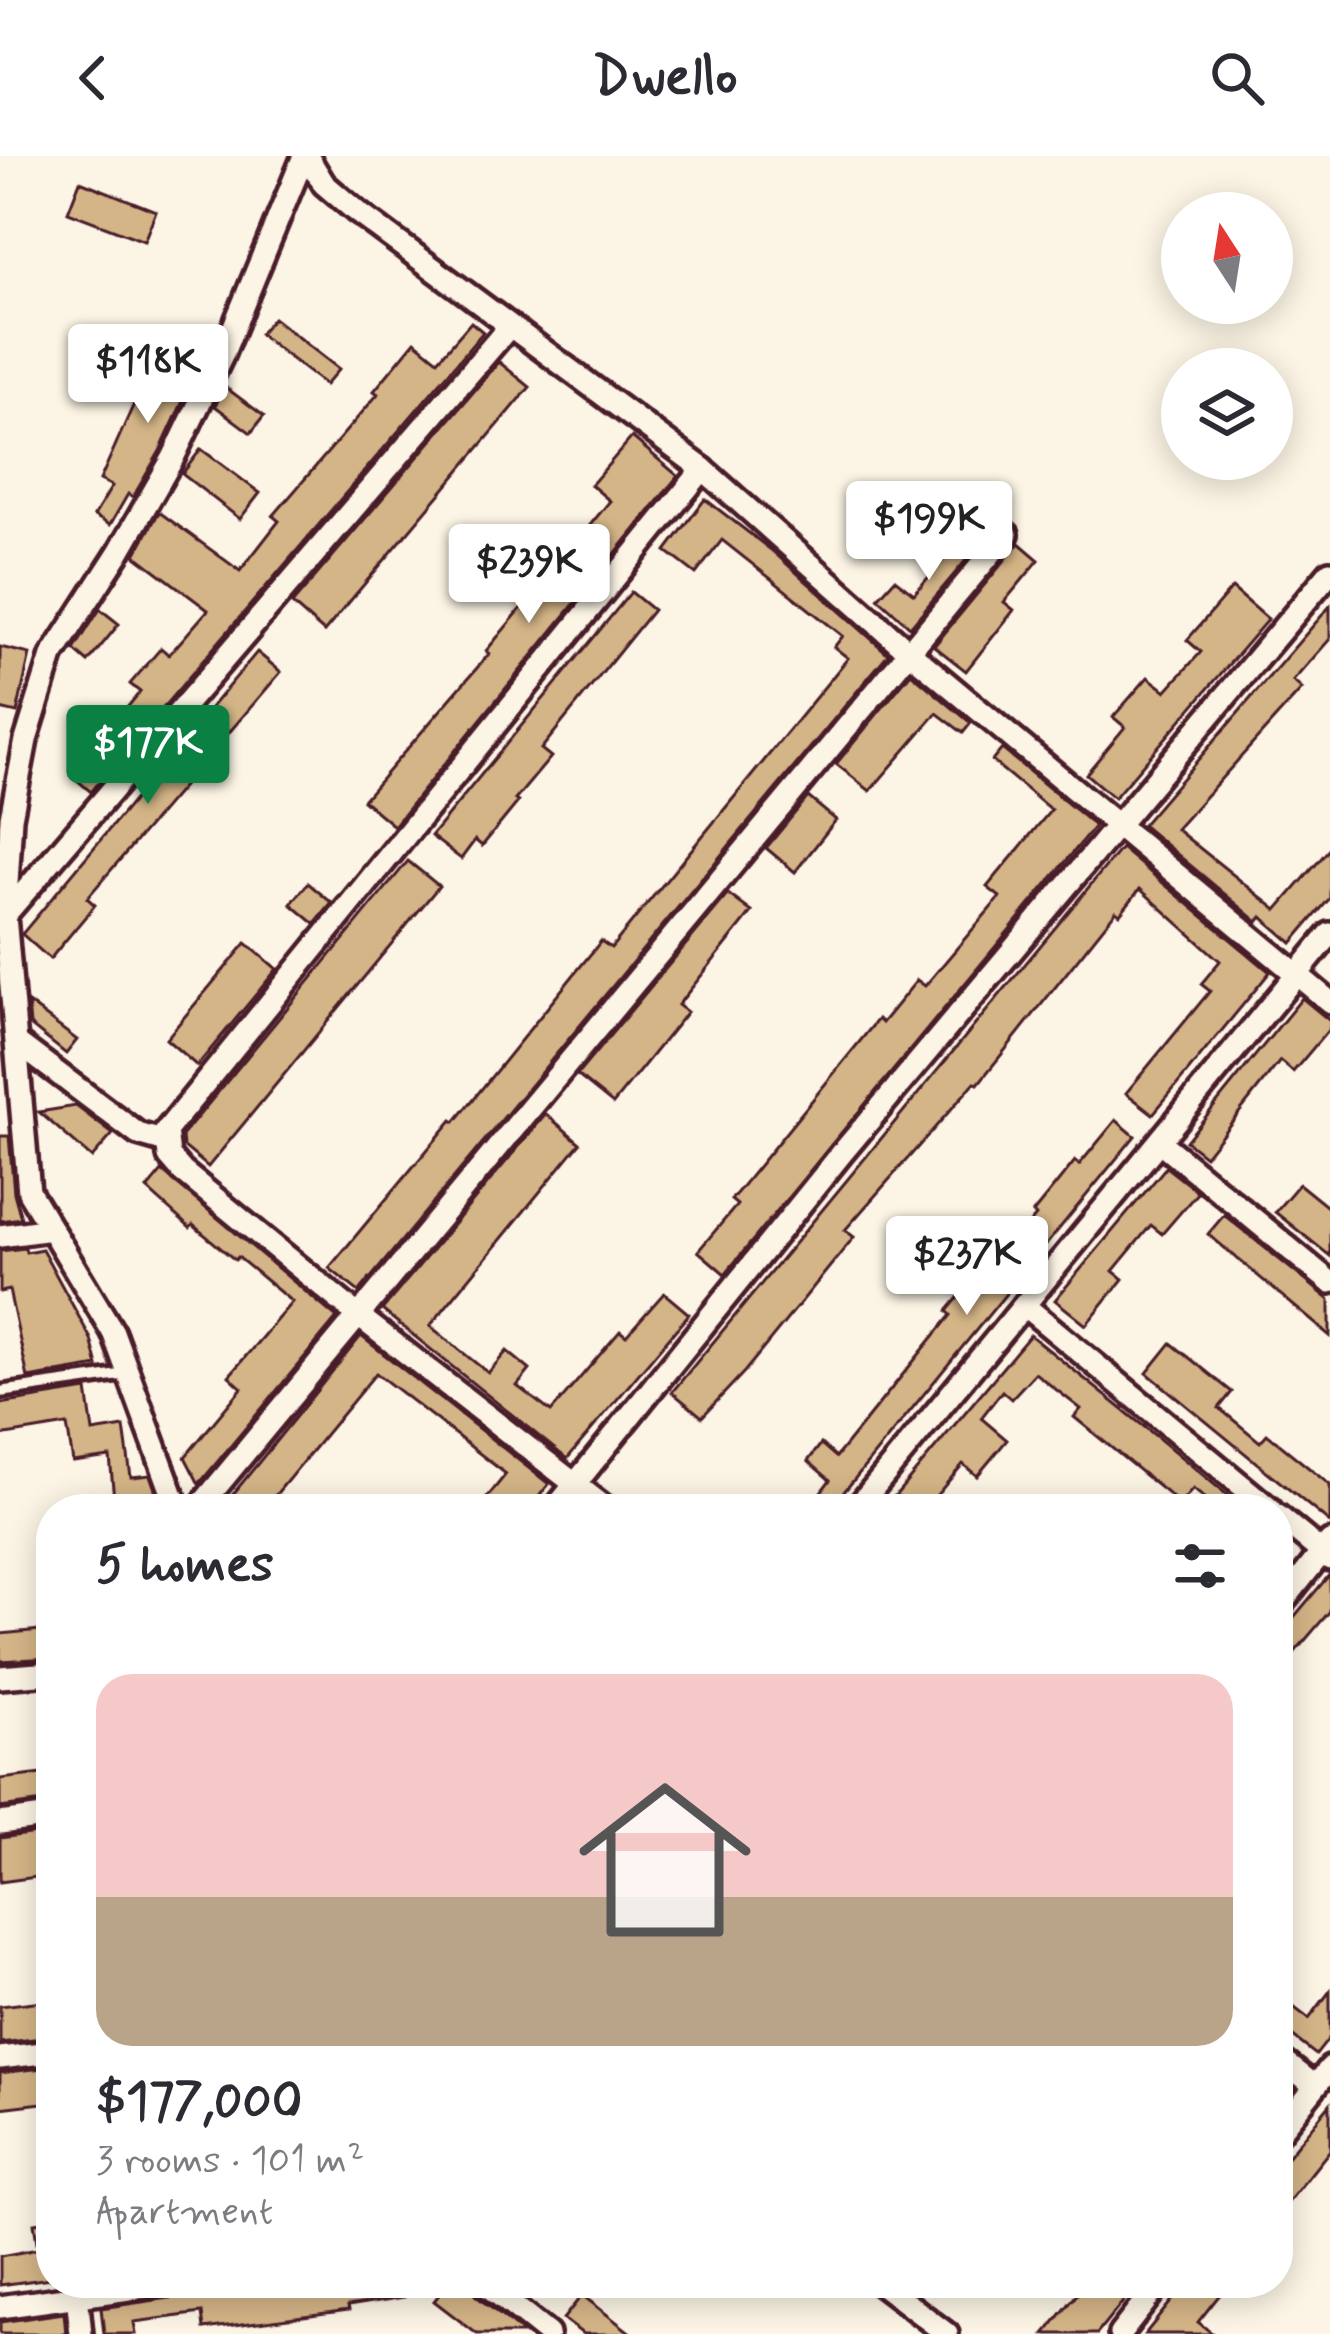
<!DOCTYPE html>
<html lang="en">
<head>
<meta charset="utf-8">
<style>
  :root { --surface:#fff; --page:#f2f2f3; --text:#2b2b33; --muted:#7c7c81; --line:#e1e1e2; --accent:#0b8043 }
  body { margin:0; font-family:Mynerve,sans-serif; background:var(--page); color:var(--text); height:100vh; display:flex; flex-direction:column; font-size:45px; white-space:nowrap }
  * { box-sizing:border-box; margin:0 }
  p { font-size:39px; color:var(--muted) }
  .icon { flex:none; width:66px; height:66px; fill:none; stroke:currentColor; stroke-width:2; stroke-linecap:round; stroke-linejoin:round }
  .map { position:relative; flex:1; overflow:hidden }
  .details { position:absolute; left:36px; top:1338px; width:1257px; height:804px; display:flex; flex-direction:column; background:var(--surface); border-radius:48px; box-shadow:0 6px 30px #0003 }
  .details>* { flex:none }
  .needle { width:78px; rotate:348deg }
  .buttons { position:absolute; left:1161px; top:36px; display:grid; gap:24px }
  .buttons a { display:grid; place-items:center; width:132px; height:132px; border-radius:50%; background:var(--surface); box-shadow:0 6px 30px #0003; font-size:60px }
  .price { position:absolute; translate:-50% -102px; padding:0 27px; border-radius:12px; background:#fff; color:#222; font-size:39px; line-height:78px; filter:drop-shadow(0 3px 6px #0008) }
  .price::after { content:''; position:absolute; left:50%; top:72px; width:36px; height:27px; margin-left:-18px; background:inherit; clip-path:polygon(0 0,100% 0,50% 100%) }
  .price.on { background:var(--accent); color:#fff }
  ul { padding:0; list-style:none }
  li { display:grid; align-content:center; gap:24px; height:636px; padding:0 60px }
  li+li { border-top:3px solid var(--line) }
  li span { display:grid; place-items:center; height:372px; border-radius:36px; color:#555 }
  li>.icon { margin-inline-start:auto }
  span .icon { width:216px; height:216px; fill:#fffc; stroke-width:1 }
  li b { font-size:51px }
  h2 { display:flex; justify-content:space-between; align-items:center; height:144px; padding:0 60px; font-size:51px }
  header { display:flex; justify-content:space-between; align-items:center; height:156px; padding:0 60px; background:var(--surface); font-size:54px; font-weight:800 }
  .map>svg:first-child { display:block }
  .building { fill:#d4b587; stroke:#4a1f2b; stroke-width:3 }
  .lines { fill:none; stroke-linecap:round; stroke-linejoin:round }
  .lane-casing { stroke:#4a1f2b; stroke-width:20 }
  .street-casing { stroke:#4a1f2b; stroke-width:30 }
  .lane { stroke:#fcf5e5; stroke-width:10 }
  .street { stroke:#fcf5e5; stroke-width:21 }
</style>
</head>
<body>
<header><svg class="icon" aria-label="back" viewBox="0 0 24 24"><path d="M15 5l-7 7 7 7"/></svg>Dwello<svg class="icon" aria-label="search" viewBox="0 0 24 24"><circle cx="10" cy="10" r="6"/><path d="M15 15l6 6"/></svg></header>
<div class="map">
<svg width="1330" height="2178" viewBox="0 0 1330 2178">
  <rect width="100%" height="100%" fill="#fcf5e5"/>
  <filter id="ink" filterUnits="userSpaceOnUse"><feTurbulence type="fractalNoise" baseFrequency=".00833" numOctaves="2"/><feDisplacementMap in="SourceGraphic" scale="24" xChannelSelector="R" yChannelSelector="G"/><feConvolveMatrix kernelMatrix="1 2 1 2 8 2 1 2 1" color-interpolation-filters="sRGB"/></filter>
  <g filter="url(#ink)">
    <g class="building">
      <path d="M 80,25 L 156,55 L 144,85 L 68,56 Z"/>
      <path d="M 273,162 L 339,213 L 325,229 L 259,178 Z"/>
      <path d="M 471,166 L 483,176 L 91,636 L 71,619 L 140,536 L 130,528 L 161,492 L 169,499 L 208,454 L 135,399 L 159,356 L 240,415 L 279,365 L 273,360 L 378,238 L 374,235 L 415,185 L 438,204 Z"/>
      <path d="M 176,180 L 203,188 L 192,225 L 160,295 L 133,341 L 128,338 L 110,369 L 94,360 L 112,330 L 100,324 L 150,212 L 163,218 Z"/>
      <path d="M 499,206 L 530,231 L 324,476 L 292,448 Z"/>
      <path d="M 225,231 L 264,260 L 251,277 L 215,250 Z"/>
      <path d="M 632,281 L 678,320 L 394,670 L 363,644 L 489,498 L 486,495 L 610,345 L 591,329 Z"/>
      <path d="M 201,293 L 260,337 L 240,363 L 182,318 Z"/>
      <path d="M 705,343 L 771,394 L 888,498 L 359,1136 L 329,1112 L 452,964 L 455,966 L 601,785 L 611,792 L 848,502 L 834,491 L 843,480 L 722,384 L 696,418 L 666,395 Z"/>
      <path d="M 970,373 L 983,384 L 910,471 L 878,442 L 895,423 L 914,438 Z"/>
      <path d="M 1019,387 L 1039,404 L 1004,446 L 1014,454 L 966,515 L 934,490 Z"/>
      <path d="M 1232,432 L 1268,463 L 1114,642 L 1086,618 L 1125,571 L 1113,561 L 1148,521 L 1166,535 L 1201,496 L 1187,484 Z"/>
      <path d="M 631,436 L 653,454 L 541,593 L 551,601 L 515,644 L 518,646 L 482,690 L 475,684 L 461,703 L 431,680 Z"/>
      <path d="M 1330,450 L 1330,483 L 1293,525 L 1302,533 L 1176,673 L 1277,754 L 1330,692 L 1330,742 L 1292,787 L 1262,761 L 1258,766 L 1142,669 Z"/>
      <path d="M 100,453 L 119,468 L 88,506 L 74,494 Z"/>
      <path d="M 0,491 L 30,498 L 17,557 L 0,553 Z"/>
      <path d="M 257,496 L 281,516 L 87,742 L 95,749 L 50,803 L 22,778 Z"/>
      <path d="M 911,517 L 971,567 L 963,577 L 937,557 L 870,635 L 836,608 Z"/>
      <path d="M 1002,593 L 1095,670 L 725,1118 L 698,1095 L 737,1049 L 731,1044 L 878,863 L 882,867 L 917,824 L 925,830 L 1000,741 L 987,731 L 1051,654 L 992,605 Z"/>
      <path d="M 808,641 L 836,664 L 795,716 L 766,692 Z"/>
      <path d="M 1121,692 L 1270,816 L 1153,958 L 1126,937 L 1210,835 L 1201,828 L 1220,805 L 1140,733 L 1120,758 L 1116,755 L 978,928 L 975,926 L 845,1074 L 854,1081 L 745,1215 L 702,1261 L 672,1236 Z"/>
      <path d="M 408,705 L 439,730 L 208,1011 L 183,990 L 182,980 Z"/>
      <path d="M 308,727 L 332,747 L 315,768 L 291,748 Z"/>
      <path d="M 728,738 L 752,756 L 678,849 L 687,856 L 613,948 L 577,919 Z"/>
      <path d="M 246,787 L 277,813 L 197,910 L 166,883 Z"/>
      <path d="M 1302,842 L 1330,865 L 1330,872 L 1293,916 L 1280,905 L 1205,1000 L 1186,985 Z"/>
      <path d="M 28,847 L 77,884 L 66,898 L 30,869 Z"/>
      <path d="M 76,950 L 113,978 L 92,1002 L 39,956 Z"/>
      <path d="M 546,958 L 580,987 L 430,1170 L 488,1217 L 507,1195 L 530,1214 L 517,1230 L 551,1256 L 620,1175 L 626,1180 L 664,1137 L 689,1158 L 567,1303 L 382,1154 Z"/>
      <path d="M 1116,964 L 1135,980 L 830,1353 L 808,1353 L 830,1324 L 808,1305 L 821,1288 L 836,1301 L 951,1159 L 947,1155 L 982,1113 L 988,1118 L 1036,1060 L 1033,1057 L 1075,1005 L 1079,1009 Z"/>
      <path d="M 0,980 L 9,980 L 14,1037 L 21,1062 L 0,1065 Z"/>
      <path d="M 1166,1011 L 1198,1036 L 1162,1078 L 1151,1069 L 1113,1115 L 1123,1123 L 1086,1169 L 1055,1144 Z"/>
      <path d="M 162,1015 L 337,1162 L 199,1328 L 185,1301 L 242,1232 L 229,1220 L 292,1146 L 238,1101 L 235,1104 L 193,1069 L 190,1072 L 147,1033 Z"/>
      <path d="M 1299,1028 L 1330,1053 L 1330,1100 L 1275,1056 Z"/>
      <path d="M 1224,1059 L 1330,1144 L 1330,1180 L 1208,1078 Z"/>
      <path d="M 25,1092 L 26,1096 L 42,1093 L 91,1183 L 98,1210 L 28,1222 L 9,1134 L 0,1136 L 0,1095 Z"/>
      <path d="M 1030,1179 L 1162,1285 L 1244,1353 L 1218,1353 L 1193,1333 L 1180,1348 L 1074,1261 L 1081,1253 L 1035,1217 L 1011,1243 L 1002,1235 L 981,1262 L 1007,1284 L 977,1320 L 963,1308 L 925,1353 L 884,1353 Z"/>
      <path d="M 361,1180 L 549,1328 L 529,1353 L 478,1353 L 506,1318 L 376,1217 L 264,1353 L 221,1353 Z"/>
      <path d="M 1171,1187 L 1232,1236 L 1219,1252 L 1260,1286 L 1267,1278 L 1330,1329 L 1330,1367 L 1147,1217 Z"/>
      <path d="M 87,1234 L 93,1276 L 124,1271 L 131,1321 L 150,1319 L 162,1353 L 115,1353 L 110,1301 L 73,1306 L 67,1269 L 0,1280 L 0,1248 Z"/>
      <path d="M 1330,1418 L 1330,1455 L 1278,1516 L 1278,1480 Z"/>
      <path d="M 51,1473 L 51,1502 L 0,1505 L 0,1478 Z"/>
      <path d="M 51,1617 L 51,1645 L 0,1652 L 0,1623 Z"/>
      <path d="M 51,1675 L 51,1719 L 0,1726 L 0,1682 Z"/>
      <path d="M 1330,1835 L 1330,1881 L 1316,1899 L 1278,1869 L 1278,1839 L 1309,1863 Z"/>
      <path d="M 51,1844 L 51,1881 L 0,1887 L 0,1850 Z"/>
      <path d="M 51,1911 L 51,1946 L 0,1952 L 0,1917 Z"/>
      <path d="M 1330,1948 L 1330,1994 L 1278,2059 L 1278,2012 Z"/>
      <path d="M 51,2065 L 51,2122 L 0,2129 L 0,2100 L 38,2093 L 34,2067 Z"/>
      <path d="M 273,2127 L 402,2127 L 404,2141 L 348,2150 L 349,2154 L 204,2173 L 202,2157 L 134,2166 L 136,2178 L 104,2178 L 101,2152 Z"/>
      <path d="M 448,2127 L 469,2127 L 475,2139 L 524,2178 L 477,2178 L 434,2145 Z"/>
      <path d="M 1086,2127 L 1138,2127 L 1097,2178 L 1045,2178 Z"/>
      <path d="M 1186,2127 L 1229,2127 L 1198,2166 L 1213,2178 L 1145,2178 Z"/>
      <path d="M 582,2139 L 632,2178 L 583,2178 L 563,2163 Z"/>
      <path d="M 64,2157 L 66,2178 L 0,2178 L 0,2166 Z"/>
    </g>
    <g class="lines">
      <g class="lane-casing">
        <path id="lane" d="M 0,1236 L 127,1218"/>
      </g>
      <g class="street-casing">
        <g id="street">
          <path d="M 307,0 L 324,28 L 357,56 L 703,313"/>
          <path d="M 5,759 L 508,172"/>
          <path d="M 19,888 L 138,978 L 166,986"/>
          <path d="M 1160,986 L 1330,1126"/>
          <path d="M 0,1080 L 51,1073"/>
          <path d="M 1026,1151 L 1270,1353"/>
          <path d="M 178,1353 L 113,1176 L 29,1036 L 5,760 L 11,662 L 26,584 L 52,500 L 119,396 L 173,302 L 221,202 L 304,0"/>
          <path d="M 198,1353 L 1007,378"/>
          <path d="M 555,1353 L 842,997 L 1330,416"/>
          <path d="M 607,1353 L 360,1161 L 182,1015 L 169,1000 L 166,975 L 703,313 L 908,495 L 1330,846"/>
          <path d="M 856,1353 L 1330,778"/>
          <path d="M 1278,1360 L 1330,1403"/>
          <path d="M 1278,1452 L 1330,1386"/>
          <path d="M 0,1521 L 51,1517"/>
          <path d="M 0,1667 L 51,1660"/>
          <path d="M 1278,1901 L 1315,1930"/>
          <path d="M 0,1902 L 51,1896"/>
          <path d="M 1278,1977 L 1330,1912"/>
          <path d="M 484,2127 L 548,2178"/>
          <path d="M 880,2127 L 947,2178"/>
          <path d="M 76,2128 L 81,2178"/>
          <path d="M 0,2151 L 172,2127"/>
          <path d="M 1120,2178 L 1160,2127"/>
        </g>
      </g>
      <use href="#lane" class="lane"/>
      <use href="#street" class="street"/>
    </g>
  </g>
</svg>
<div class="buttons">
<a><svg class="needle" viewBox="-14 -14 28 28"><path d="M0-13l5 13h-10z" fill="#e53935"/><path d="M0 13l5-13h-10z" fill="#7c7c81"/></svg></a>
<a><svg class="icon" aria-label="layers" viewBox="0 0 24 24"><path d="M12 4l9 5-9 5-9-5zM3 14l9 5 9-5"/></svg></a>
</div>
<b class="price" style="left:148px;top:270px">$118K</b>
<b class="price" style="left:929px;top:427px">$199K</b>
<b class="price" style="left:529px;top:470px">$239K</b>
<b class="price on" style="left:148px;top:651px">$177K</b>
<b class="price" style="left:967px;top:1162px">$237K</b>
<section class="details">
<h2>5 homes<svg class="icon" aria-label="filters" viewBox="0 0 24 24"><path d="M4 7h16M4 17h16"/><circle cx="9" cy="7" r="2"/><circle cx="15" cy="17" r="2"/></svg></h2>
<ul>
<li><span style="background:linear-gradient(#f6c9c9 60%,#b9a48a 0)"><svg class="icon" aria-label="home" viewBox="0 0 24 24"><path d="M3 11l9-7 9 7M6 9v11h12V9"/></svg></span><div><b>$177,000</b><p>3 rooms · 101 m²</p><p>Apartment</p></div></li>
</ul>
</section>
</div>
</body>
</html>
